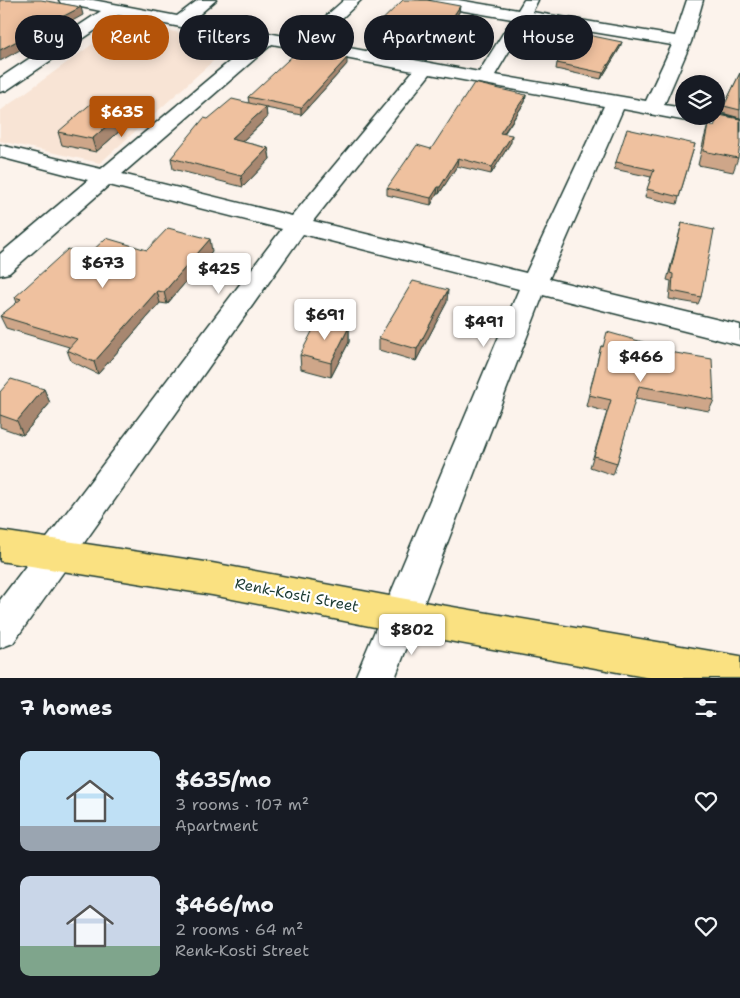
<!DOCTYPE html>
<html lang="en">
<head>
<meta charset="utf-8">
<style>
  :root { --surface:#171b24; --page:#20242c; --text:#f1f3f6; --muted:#9ea1a6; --accent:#b45309 }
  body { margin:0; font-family:"Shantell Sans",sans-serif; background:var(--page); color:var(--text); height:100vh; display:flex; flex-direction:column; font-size:19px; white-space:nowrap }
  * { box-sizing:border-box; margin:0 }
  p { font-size:16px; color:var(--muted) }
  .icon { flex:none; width:28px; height:28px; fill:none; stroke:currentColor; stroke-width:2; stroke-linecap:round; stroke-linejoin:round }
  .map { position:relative; height:678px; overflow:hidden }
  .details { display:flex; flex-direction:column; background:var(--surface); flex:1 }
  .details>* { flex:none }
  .guide { position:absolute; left:15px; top:15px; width:710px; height:45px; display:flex; gap:10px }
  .controls { position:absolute; left:675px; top:75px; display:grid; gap:10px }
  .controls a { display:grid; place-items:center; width:50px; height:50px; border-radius:50%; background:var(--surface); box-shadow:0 2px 12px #0003; font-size:25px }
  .price { position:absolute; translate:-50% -42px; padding:0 11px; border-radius:5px; background:#fff; color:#222; font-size:16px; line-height:32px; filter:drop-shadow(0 1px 2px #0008) }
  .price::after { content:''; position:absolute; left:50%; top:30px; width:15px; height:11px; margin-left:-8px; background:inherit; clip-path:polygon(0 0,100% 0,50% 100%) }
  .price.active { background:var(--accent); color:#fff }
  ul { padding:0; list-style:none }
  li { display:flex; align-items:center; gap:15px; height:125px; padding:0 20px }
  li span { display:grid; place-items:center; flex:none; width:140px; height:100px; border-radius:10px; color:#555 }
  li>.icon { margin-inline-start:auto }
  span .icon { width:60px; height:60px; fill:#fffc; stroke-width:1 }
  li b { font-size:21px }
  h2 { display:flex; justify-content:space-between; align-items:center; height:60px; padding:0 20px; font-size:21px }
  .chip { padding:0 18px; border-radius:22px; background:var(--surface); box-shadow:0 2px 12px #0003; font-size:18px; line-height:45px }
  .chip.active { background:var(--accent); color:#fff }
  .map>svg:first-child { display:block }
  .built { fill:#f8e4d5 }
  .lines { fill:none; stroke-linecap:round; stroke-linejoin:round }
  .minor-casing { stroke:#1f3d34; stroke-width:3 }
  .primary-casing { stroke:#1f3d34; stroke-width:3 }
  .minor { fill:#fff; fill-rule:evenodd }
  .primary { fill:#fae181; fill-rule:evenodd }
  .wall { fill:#cea689; stroke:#1f3d34 }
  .shaded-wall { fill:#a7876f; stroke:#1f3d34 }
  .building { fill:#efc19f; stroke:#1f3d34 }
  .labels { text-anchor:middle; stroke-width:4.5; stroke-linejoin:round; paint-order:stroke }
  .near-street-label { font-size:15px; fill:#1f3d34; stroke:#fff }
</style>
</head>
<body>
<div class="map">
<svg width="740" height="678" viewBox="0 0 740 678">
  <rect width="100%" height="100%" fill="#fcf3ec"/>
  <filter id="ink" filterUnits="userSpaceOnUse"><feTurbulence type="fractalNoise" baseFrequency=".02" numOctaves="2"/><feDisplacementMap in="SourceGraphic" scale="10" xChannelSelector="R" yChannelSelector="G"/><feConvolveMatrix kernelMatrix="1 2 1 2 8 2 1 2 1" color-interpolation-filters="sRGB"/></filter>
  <g filter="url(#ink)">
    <path class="built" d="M 123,22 L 233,43 L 100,163 L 0,141 L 0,111 Z"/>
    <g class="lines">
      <g class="minor-casing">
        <path id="minor" d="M 59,0 L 93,0 L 177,16 L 198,0 L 216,0 L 194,19 L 300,39 L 344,0 L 361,0 L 317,42 L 479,72 L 512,19 L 429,5 L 423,3 L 421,0 L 458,0 L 518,10 L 524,0 L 538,0 L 532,12 L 675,36 L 687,0 L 703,0 L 691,42 L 664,105 L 684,108 L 684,116 L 716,116 L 716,114 L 740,119 L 740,131 L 623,109 L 549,279 L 740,325 L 740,345 L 543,295 L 395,678 L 355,678 L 519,289 L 303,234 L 13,643 L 0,648 L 0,600 L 282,229 L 109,185 L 9,273 L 0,275 L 0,254 L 88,180 L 0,157 L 0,145 L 101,169 L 254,41 L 118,15 L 7,90 L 0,92 L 0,78 L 101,11 L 61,3 ZM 527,21 L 672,45 L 646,101 L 495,75 ZM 272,44 L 413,71 L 292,216 L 122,174 ZM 430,74 L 604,106 L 526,273 L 313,221 Z"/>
      </g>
      <g class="primary-casing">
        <path id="primary" d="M 0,531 L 212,563 L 400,598 L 740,656 L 740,678 L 650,678 L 400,632 L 212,595 L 0,561 Z"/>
      </g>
      <use href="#minor" class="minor"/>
      <use href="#primary" class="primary"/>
    </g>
    <g class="wall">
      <path d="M 459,12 L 451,26 L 470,30 L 470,36 L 444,57 L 404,47 L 368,40 L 368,34 Z"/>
      <path d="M 620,48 L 601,79 L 556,69 L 557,63 Z"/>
      <path d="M 347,64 L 301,115 L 266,108 L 267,118 L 242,142 L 268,148 L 270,159 L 243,187 L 173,169 L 171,158 L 208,119 L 249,103 L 248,97 Z"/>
      <path d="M 740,73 L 740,118 L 722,113 L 724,106 Z"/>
      <path d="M 526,95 L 525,102 L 504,134 L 511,142 L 491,174 L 457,166 L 439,194 L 437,194 L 431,205 L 387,195 L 387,188 L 431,149 Z"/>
      <path d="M 131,121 L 96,152 L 62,145 L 58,132 Z"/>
      <path d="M 708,125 L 738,158 L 733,172 L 698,165 L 704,139 Z"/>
      <path d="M 695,144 L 677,204 L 645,197 L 651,177 L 614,169 L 616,162 Z"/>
      <path d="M 682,223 L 701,297 L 698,304 L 669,299 L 671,281 L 667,280 Z"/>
      <path d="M 147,250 L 212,251 L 167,304 L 160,303 L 98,374 L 71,361 L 67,350 L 69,347 L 6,328 L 0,316 L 17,303 L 15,297 L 88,255 Z"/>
      <path d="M 447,302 L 416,361 L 379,350 L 379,338 Z"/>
      <path d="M 349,327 L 349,342 L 331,377 L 301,369 L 300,355 Z"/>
      <path d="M 601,346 L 645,348 L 714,400 L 709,411 L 635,398 L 617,463 L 613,475 L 590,467 L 607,412 L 586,406 Z"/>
      <path d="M 44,389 L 50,403 L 23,435 L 0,427 L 0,392 Z"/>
    </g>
    <g class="shaded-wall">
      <path d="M 460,6 L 459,12 L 447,32 L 447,26 Z"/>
      <path d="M 81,7 L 83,15 L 0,61 L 0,50 Z"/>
      <path d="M 470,30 L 470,36 L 444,57 L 444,51 Z"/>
      <path d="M 622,42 L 620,48 L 601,79 L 603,73 Z"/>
      <path d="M 347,58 L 347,64 L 301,115 L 301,108 Z"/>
      <path d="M 526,95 L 525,102 L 499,140 L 500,133 Z"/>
      <path d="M 266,107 L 267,118 L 233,150 L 231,139 Z"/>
      <path d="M 127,108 L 131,121 L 96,152 L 92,139 Z"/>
      <path d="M 512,135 L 511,142 L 491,174 L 492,167 Z"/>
      <path d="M 268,148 L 270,159 L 243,187 L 241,176 Z"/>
      <path d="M 458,158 L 457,166 L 439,194 L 440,187 Z"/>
      <path d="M 438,187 L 437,194 L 431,205 L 431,198 Z"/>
      <path d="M 210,239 L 212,251 L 167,304 L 164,292 Z"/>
      <path d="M 448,290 L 447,302 L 416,361 L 417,349 Z"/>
      <path d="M 157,291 L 160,303 L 98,374 L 94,362 Z"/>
      <path d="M 349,327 L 349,342 L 331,377 L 331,363 Z"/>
      <path d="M 44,389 L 50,403 L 23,435 L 17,421 Z"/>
    </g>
    <g class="building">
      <path d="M 0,0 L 41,0 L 81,7 L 0,50 Z"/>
      <path d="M 403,0 L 427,0 L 460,6 L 447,26 L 470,30 L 444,51 L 404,40 L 368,34 Z"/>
      <path d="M 583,34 L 622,42 L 603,73 L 557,63 Z"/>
      <path d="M 300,49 L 347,58 L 301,108 L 248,97 Z"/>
      <path d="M 740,73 L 740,110 L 724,106 Z"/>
      <path d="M 474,83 L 526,95 L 500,133 L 512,135 L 492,167 L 458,158 L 440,187 L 438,187 L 431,198 L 387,188 L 417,145 L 431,149 Z"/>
      <path d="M 232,99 L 266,107 L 231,139 L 268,148 L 241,176 L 171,158 L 204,118 L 208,119 Z"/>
      <path d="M 94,101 L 127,108 L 92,139 L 58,132 Z"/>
      <path d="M 719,115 L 740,119 L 740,144 L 738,158 L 703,151 L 708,125 L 714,126 Z"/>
      <path d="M 627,129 L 695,144 L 679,197 L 647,189 L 654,170 L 616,162 Z"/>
      <path d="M 682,223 L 714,230 L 701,297 L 672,291 L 673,274 L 670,273 Z"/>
      <path d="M 168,228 L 210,239 L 164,292 L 157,291 L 94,362 L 67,350 L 77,339 L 0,316 L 21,299 L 15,297 L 68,249 L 88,255 L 106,238 L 147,250 Z"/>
      <path d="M 413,281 L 448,290 L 417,349 L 379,338 Z"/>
      <path d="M 318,320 L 349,327 L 331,363 L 300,355 Z"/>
      <path d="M 607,332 L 646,343 L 645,348 L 712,359 L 714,400 L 639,386 L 617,463 L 594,456 L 611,400 L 589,395 L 601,346 L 603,347 Z"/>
      <path d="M 11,379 L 44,389 L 17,421 L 0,415 L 0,392 Z"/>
    </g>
  </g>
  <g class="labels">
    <g class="near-street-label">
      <text transform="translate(297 595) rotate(11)" y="5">Renk-Kosti Street</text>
    </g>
  </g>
</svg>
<div class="controls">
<a><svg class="icon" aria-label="layers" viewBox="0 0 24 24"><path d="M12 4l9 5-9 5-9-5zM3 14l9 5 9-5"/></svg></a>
</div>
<b class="price active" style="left:122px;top:138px">$635</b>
<b class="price" style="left:103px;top:289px">$673</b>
<b class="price" style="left:219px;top:295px">$425</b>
<b class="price" style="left:325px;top:341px">$691</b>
<b class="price" style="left:484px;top:348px">$491</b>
<b class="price" style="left:641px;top:383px">$466</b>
<b class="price" style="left:412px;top:656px">$802</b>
<div class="guide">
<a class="chip">Buy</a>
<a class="chip active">Rent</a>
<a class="chip">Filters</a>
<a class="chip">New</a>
<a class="chip">Apartment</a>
<a class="chip">House</a>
</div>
</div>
<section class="details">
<h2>7 homes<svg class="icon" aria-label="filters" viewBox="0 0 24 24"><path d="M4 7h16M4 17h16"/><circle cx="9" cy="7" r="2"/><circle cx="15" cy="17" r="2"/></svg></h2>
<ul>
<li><span style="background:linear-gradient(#bfe0f5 75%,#9aa5b1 0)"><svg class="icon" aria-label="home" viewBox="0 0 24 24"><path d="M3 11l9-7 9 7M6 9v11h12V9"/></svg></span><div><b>$635/mo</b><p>3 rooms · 107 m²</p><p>Apartment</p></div><svg class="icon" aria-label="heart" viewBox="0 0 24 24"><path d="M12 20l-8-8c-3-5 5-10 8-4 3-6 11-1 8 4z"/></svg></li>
<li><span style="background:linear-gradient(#c9d6e8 70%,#7fa58c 0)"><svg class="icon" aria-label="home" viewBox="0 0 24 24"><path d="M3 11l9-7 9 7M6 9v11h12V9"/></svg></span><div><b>$466/mo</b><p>2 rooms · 64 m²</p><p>Renk-Kosti Street</p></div><svg class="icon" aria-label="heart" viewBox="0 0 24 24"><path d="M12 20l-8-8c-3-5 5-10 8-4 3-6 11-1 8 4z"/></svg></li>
</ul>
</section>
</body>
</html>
